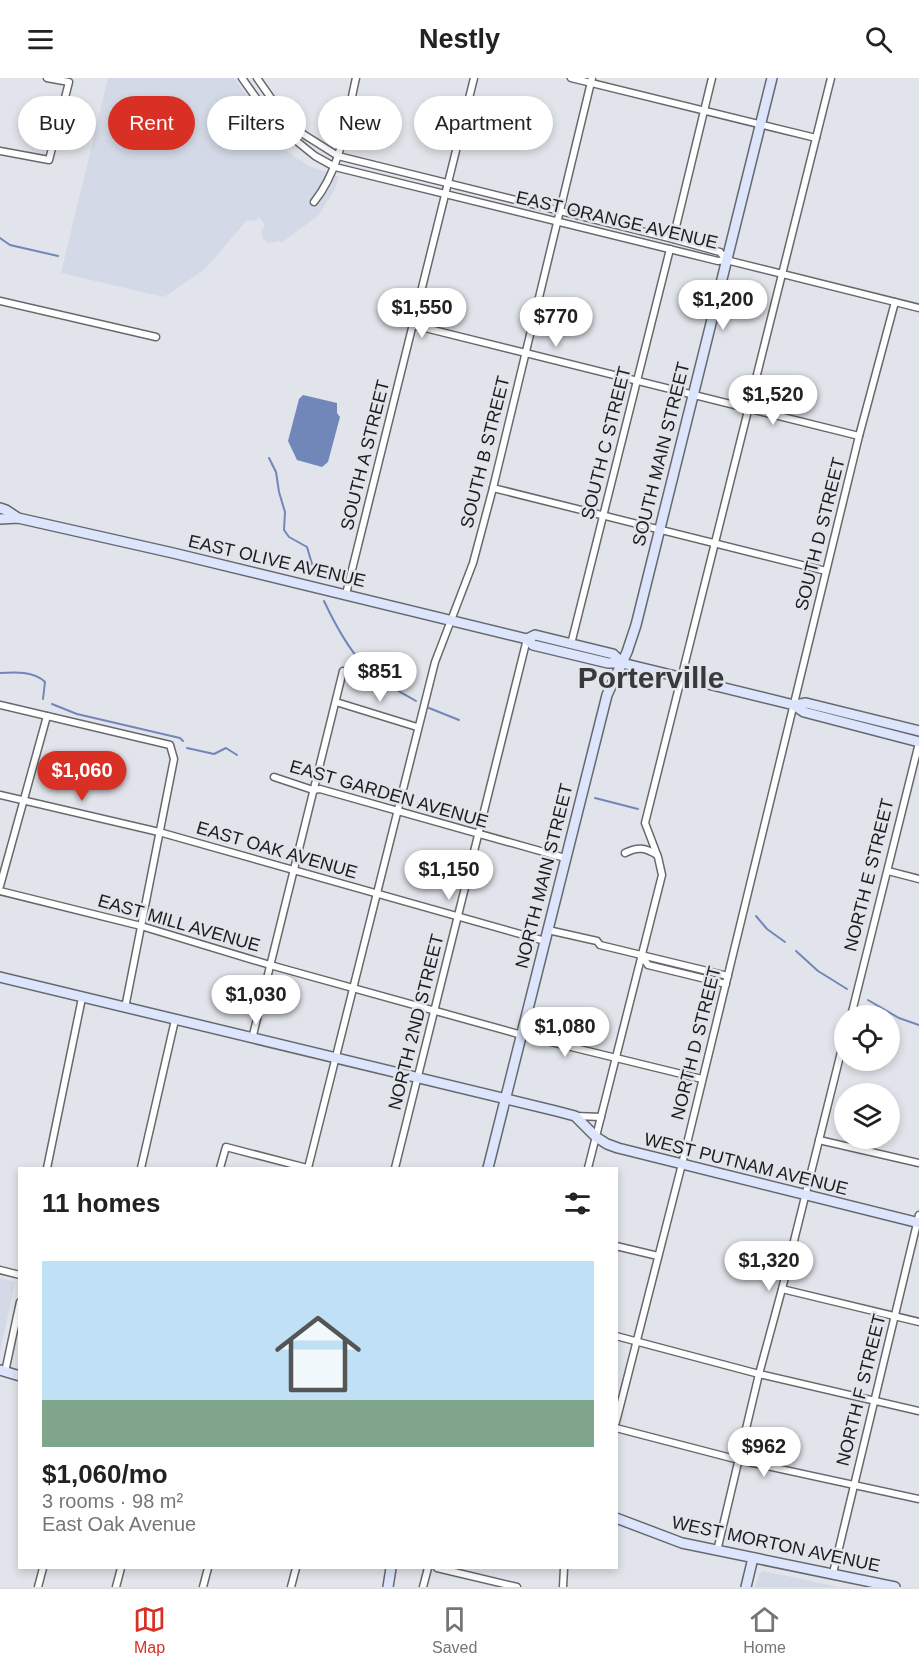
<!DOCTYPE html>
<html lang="en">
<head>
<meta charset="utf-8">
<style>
  :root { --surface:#fff; --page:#f6f6f6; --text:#222; --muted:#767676; --line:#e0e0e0; --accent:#d93025 }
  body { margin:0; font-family:Helvetica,sans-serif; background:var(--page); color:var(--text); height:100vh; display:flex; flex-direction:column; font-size:22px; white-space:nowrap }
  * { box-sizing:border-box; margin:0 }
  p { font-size:20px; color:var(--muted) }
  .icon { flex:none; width:33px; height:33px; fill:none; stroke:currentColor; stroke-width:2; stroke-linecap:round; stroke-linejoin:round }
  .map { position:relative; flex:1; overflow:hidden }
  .panel { position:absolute; left:18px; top:1089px; width:600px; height:402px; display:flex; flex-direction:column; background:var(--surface); border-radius:0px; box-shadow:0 3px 9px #0003 }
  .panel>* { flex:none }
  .hud { position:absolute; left:18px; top:18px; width:600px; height:54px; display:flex; gap:12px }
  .controls { position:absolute; left:834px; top:927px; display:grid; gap:12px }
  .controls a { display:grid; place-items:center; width:66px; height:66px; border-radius:50%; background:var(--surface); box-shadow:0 3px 9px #0003; font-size:30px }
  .price { position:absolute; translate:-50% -51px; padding:0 14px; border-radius:21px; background:#fff; color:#222; font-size:20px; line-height:39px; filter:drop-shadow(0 2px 3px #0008) }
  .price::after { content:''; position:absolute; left:50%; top:36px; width:18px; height:14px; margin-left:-9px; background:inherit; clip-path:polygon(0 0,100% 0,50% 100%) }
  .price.current { background:var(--accent); color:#fff }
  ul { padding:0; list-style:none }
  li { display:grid; align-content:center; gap:12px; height:318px; padding:0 24px }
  li span { display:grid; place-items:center; height:186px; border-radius:0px; color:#555 }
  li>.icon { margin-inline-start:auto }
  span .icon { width:108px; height:108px; fill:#fffc; stroke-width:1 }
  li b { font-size:26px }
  h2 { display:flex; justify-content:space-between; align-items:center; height:72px; padding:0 24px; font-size:26px }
  .pill { padding:0 21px; border-radius:27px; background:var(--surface); box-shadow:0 3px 9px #0003; font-size:21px; line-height:54px }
  .pill.current { background:var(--accent); color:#fff }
  header { display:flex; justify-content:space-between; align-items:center; height:78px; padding:0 24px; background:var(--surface); font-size:27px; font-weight:800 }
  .tab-bar { display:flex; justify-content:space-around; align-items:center; height:84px; border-top:2px solid var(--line); background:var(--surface); font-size:16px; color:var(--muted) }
  .tab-bar a { display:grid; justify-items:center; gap:3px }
  .tab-bar .current { color:var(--accent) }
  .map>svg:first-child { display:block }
  .built { fill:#d3d9e6 }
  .water { fill:#7287b9 }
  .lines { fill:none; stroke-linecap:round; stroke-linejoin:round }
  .stream { stroke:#7287b9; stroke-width:2 }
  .street-casing { stroke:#66686d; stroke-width:9 }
  .secondary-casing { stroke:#66686d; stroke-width:12 }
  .street { stroke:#fff; stroke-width:6 }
  .secondary { stroke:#dce5fb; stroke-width:9 }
  .labels { text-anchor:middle; stroke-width:5; stroke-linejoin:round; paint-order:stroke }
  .street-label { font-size:18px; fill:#1c1d1f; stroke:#e1e4ea }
  .town-label { font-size:30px; font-weight:bold; fill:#37393d; stroke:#e1e4ea }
</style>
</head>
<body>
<header><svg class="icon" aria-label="menu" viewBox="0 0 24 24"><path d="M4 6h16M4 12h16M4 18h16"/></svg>Nestly<svg class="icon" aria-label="search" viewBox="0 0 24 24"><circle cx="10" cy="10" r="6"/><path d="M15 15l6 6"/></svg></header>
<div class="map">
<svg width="919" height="1509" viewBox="0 0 919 1509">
  <rect width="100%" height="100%" fill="#e1e4ea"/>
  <g class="built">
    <path d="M 108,0 L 234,0 L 280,65 L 289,75 L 309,88 L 339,99 L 336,109 L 319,137 L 281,165 L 279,163 L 269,165 L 263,161 L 261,154 L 265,147 L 259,139 L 255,143 L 247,142 L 205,191 L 164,219 L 61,195 Z"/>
    <path d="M 0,1200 L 15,1204 L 0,1274 Z"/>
    <path d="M 763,1493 L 839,1509 L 755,1509 L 759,1496 Z"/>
  </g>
  <path class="water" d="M 303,317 L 337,325 L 337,335 L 340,339 L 328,384 L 322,389 L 297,382 L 288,363 L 299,321 Z"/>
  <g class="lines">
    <g class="stream">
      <path d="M 0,160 L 10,167 L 58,178"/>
      <path d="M 269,380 L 276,394 L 279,414 L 285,434 L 284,452 L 289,459 L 307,469 L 315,496"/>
      <path d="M 324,523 C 333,542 347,568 361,584 C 375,601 397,612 416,623"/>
      <path d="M 0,595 C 15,594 34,593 45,604 L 43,621"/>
      <path d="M 52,626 L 77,636 L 180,660 L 183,663"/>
      <path d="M 429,630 L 459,642"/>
      <path d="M 187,670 L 214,676 L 226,670 L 237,677"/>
      <path d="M 595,720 L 638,731"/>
      <path d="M 756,838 L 767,851 L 785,864"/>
      <path d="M 796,873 L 818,893 L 847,911"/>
      <path d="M 868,922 L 899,940 L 919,947"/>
    </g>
    <g class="street-casing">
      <g id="street">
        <path d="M 242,0 L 273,44 L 315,78 L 335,89 L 718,183 L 726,182 L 919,230"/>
        <path d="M 257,0 L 280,33 L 303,56 L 338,78 L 673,161 L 720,174 L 726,182"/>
        <path d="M 571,0 L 816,60"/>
        <path d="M 0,73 L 49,82 L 69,4 L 47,0"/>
        <path d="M 314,124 C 342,89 346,43 356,0"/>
        <path d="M 673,161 L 712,0"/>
        <path d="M 0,223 L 156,259"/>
        <path d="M 413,247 L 859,358"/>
        <path d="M 493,410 L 826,493"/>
        <path d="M 346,516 L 474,0"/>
        <path d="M 571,566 L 670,171"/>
        <path d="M 336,624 L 417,649"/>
        <path d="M 0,627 L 170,667 L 174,681 L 125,930"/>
        <path d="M 274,699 L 313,712 L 320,711 L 565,780"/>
        <path d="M 0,717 L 159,754 L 545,863"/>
        <path d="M 625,775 C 638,768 646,770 657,777"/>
        <path d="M 888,793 L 919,801"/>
        <path d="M 0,808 L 47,638"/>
        <path d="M 0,813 L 141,848 L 270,887 L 522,957 L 702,1001"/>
        <path d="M 548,852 L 597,863 L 600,867 L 728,898"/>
        <path d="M 642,878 L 648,887 L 726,906"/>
        <path d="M 851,938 L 919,665"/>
        <path d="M 252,961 L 343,593"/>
        <path d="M 575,1038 L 601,1039"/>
        <path d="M 819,1062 L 919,1085"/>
        <path d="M 47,1090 L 82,920"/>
        <path d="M 141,1090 L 175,942"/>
        <path d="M 220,1090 L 226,1069 L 307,1090"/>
        <path d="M 308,1090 L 435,584 L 473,485 L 493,410 L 592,0"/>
        <path d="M 395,1090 L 527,561"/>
        <path d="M 588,1090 L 662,797 L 658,779 L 645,745 L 831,0"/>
        <path d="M 616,1168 L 658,1178"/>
        <path d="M 0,1192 L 20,1197"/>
        <path d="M 782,1211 L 919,1244"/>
        <path d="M 616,1258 L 759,1296 L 919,1333"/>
        <path d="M 5,1294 L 20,1224"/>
        <path d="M 616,1344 L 682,1086 L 859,358 L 895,224"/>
        <path d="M 616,1350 L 739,1382 L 919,1421"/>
        <path d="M 717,1473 L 759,1296 L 782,1211 L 844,962"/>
        <path d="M 437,1490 L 517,1509"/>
        <path d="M 833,1495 L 919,1137"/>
        <path d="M 38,1509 L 43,1490"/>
        <path d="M 116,1509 L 121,1490"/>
        <path d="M 203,1509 L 208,1490"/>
        <path d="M 291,1509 L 296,1490"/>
        <path d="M 423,1509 L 428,1490"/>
        <path d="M 563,1509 L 564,1490"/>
      </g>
    </g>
    <g class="secondary-casing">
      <g id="secondary">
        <path d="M 0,430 L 6,432 L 18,440"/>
        <path d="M 0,441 L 18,440 L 173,475 L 527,561 L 533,567 L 608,585 L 622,585 L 794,627 L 806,625 L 919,653"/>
        <path d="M 527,561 L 535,557 L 613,576 L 622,585"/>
        <path d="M 794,627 L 804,634 L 919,664"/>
        <path d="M 0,899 L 556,1033 L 575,1038 L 596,1059 L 607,1066 L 618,1070 L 919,1145"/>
        <path d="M 488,1090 L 607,617 L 627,574 L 636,547 L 772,0"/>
        <path d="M 0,1292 L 20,1298"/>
        <path d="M 616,1440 L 682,1465 L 895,1509"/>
        <path d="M 388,1509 L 391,1490"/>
        <path d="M 746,1509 L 753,1480"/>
      </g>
    </g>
    <use href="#street" class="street"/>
    <use href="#secondary" class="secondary"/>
  </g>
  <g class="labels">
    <g class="street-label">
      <text transform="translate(617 142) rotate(13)" y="6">EAST ORANGE AVENUE</text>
      <text transform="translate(606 365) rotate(-76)" y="6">SOUTH C STREET</text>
      <text transform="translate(485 374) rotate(-76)" y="6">SOUTH B STREET</text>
      <text transform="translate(661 376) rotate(-76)" y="6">SOUTH MAIN STREET</text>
      <text transform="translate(365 377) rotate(-76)" y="6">SOUTH A STREET</text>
      <text transform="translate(820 456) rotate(-76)" y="6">SOUTH D STREET</text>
      <text transform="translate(277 483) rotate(13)" y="6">EAST OLIVE AVENUE</text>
      <text transform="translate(389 716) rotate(16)" y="6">EAST GARDEN AVENUE</text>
      <text transform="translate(277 772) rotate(16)" y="6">EAST OAK AVENUE</text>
      <text transform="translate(869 797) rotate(-76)" y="6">NORTH E STREET</text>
      <text transform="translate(544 798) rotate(-76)" y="6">NORTH MAIN STREET</text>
      <text transform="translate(179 845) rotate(16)" y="6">EAST MILL AVENUE</text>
      <text transform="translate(416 944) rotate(-76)" y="6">NORTH 2ND STREET</text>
      <text transform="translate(696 965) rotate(-76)" y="6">NORTH D STREET</text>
      <text transform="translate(746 1086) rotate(14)" y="6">WEST PUTNAM AVENUE</text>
      <text transform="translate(861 1312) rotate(-76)" y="6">NORTH F STREET</text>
      <text transform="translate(776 1466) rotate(12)" y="6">WEST MORTON AVENUE</text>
    </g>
    <g class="town-label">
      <text x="651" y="610">Porterville</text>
    </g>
  </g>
</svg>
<div class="controls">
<a><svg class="icon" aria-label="locate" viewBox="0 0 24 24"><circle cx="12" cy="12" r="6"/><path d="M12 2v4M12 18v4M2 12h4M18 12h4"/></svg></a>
<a><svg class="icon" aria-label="layers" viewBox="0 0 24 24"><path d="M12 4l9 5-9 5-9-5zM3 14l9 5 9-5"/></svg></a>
</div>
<b class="price" style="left:723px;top:253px">$1,200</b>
<b class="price" style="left:422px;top:261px">$1,550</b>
<b class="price" style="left:556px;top:270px">$770</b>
<b class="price" style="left:773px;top:348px">$1,520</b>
<b class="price" style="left:380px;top:625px">$851</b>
<b class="price current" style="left:82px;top:724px">$1,060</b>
<b class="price" style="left:449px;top:823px">$1,150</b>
<b class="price" style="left:256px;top:948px">$1,030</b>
<b class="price" style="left:565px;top:980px">$1,080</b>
<b class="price" style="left:769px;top:1214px">$1,320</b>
<b class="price" style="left:764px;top:1400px">$962</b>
<div class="hud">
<a class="pill">Buy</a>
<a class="pill current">Rent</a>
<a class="pill">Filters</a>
<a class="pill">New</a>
<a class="pill">Apartment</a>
</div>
<section class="panel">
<h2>11 homes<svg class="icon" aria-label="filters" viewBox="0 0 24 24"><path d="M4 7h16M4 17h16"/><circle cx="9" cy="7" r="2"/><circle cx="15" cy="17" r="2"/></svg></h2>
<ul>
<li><span style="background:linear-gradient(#bfe0f5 75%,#7fa58c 0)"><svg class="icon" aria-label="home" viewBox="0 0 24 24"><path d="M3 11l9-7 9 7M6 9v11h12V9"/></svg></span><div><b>$1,060/mo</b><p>3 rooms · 98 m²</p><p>East Oak Avenue</p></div></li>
</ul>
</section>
</div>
<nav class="tab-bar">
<a class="current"><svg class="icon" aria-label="map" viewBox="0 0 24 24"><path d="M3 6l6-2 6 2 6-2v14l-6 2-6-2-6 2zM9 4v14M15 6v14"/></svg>Map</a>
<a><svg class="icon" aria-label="saved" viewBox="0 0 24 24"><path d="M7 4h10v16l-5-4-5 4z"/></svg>Saved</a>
<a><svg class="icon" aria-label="home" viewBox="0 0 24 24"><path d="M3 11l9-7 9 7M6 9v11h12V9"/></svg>Home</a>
</nav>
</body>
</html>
